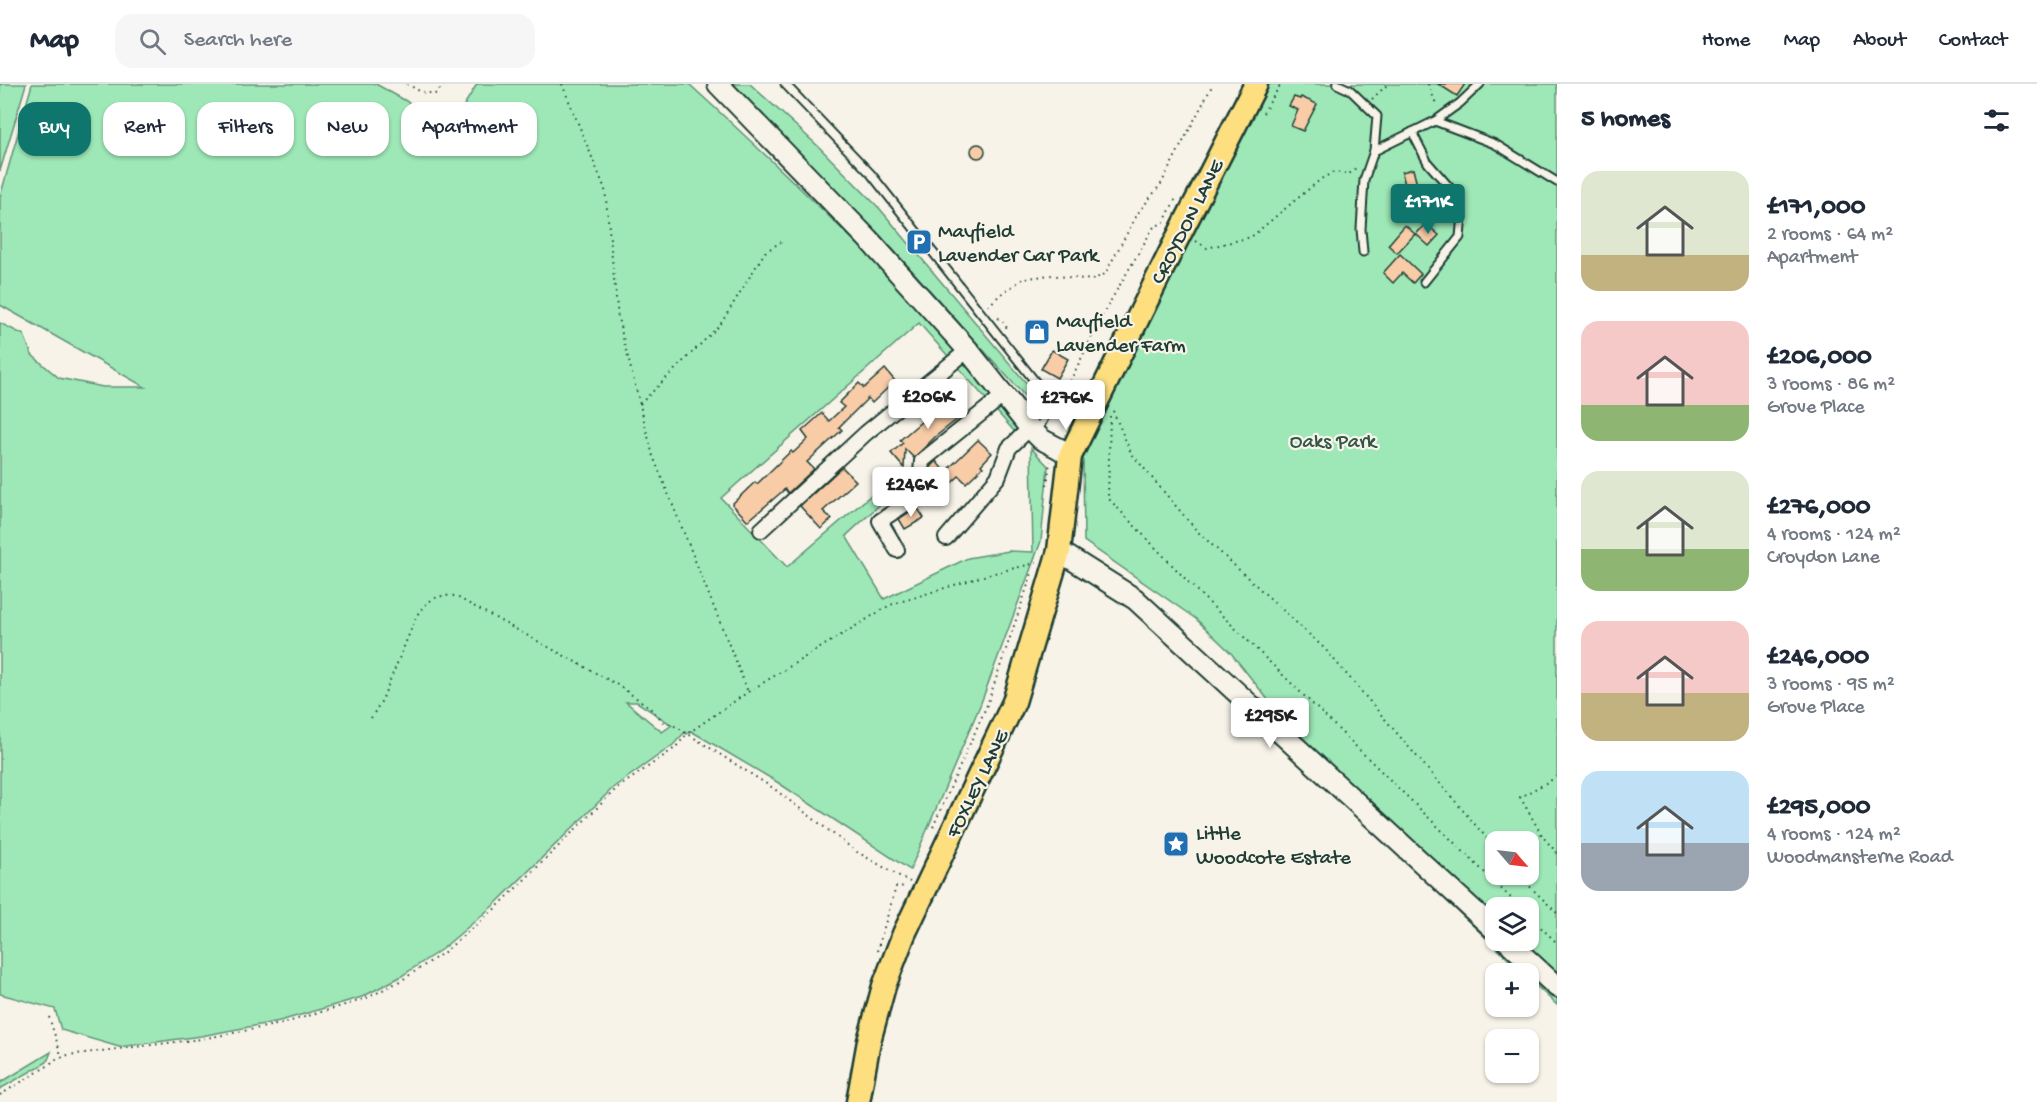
<!DOCTYPE html>
<html lang="en">
<head>
<meta charset="utf-8">
<style>
  :root { --surface:#fff; --page:#f6f6f7; --text:#1f2937; --muted:#747a83; --line:#e0e1e3; --accent:#0f766e }
  body { margin:0; font-family:"Gochi Hand",sans-serif; background:var(--page); color:var(--text); height:100vh; display:flex; flex-direction:column; font-size:22px; white-space:nowrap }
  * { box-sizing:border-box; margin:0 }
  p { font-size:20px; color:var(--muted) }
  .icon { flex:none; width:33px; height:33px; fill:none; stroke:currentColor; stroke-width:2; stroke-linecap:round; stroke-linejoin:round }
  .map { position:relative; flex:1; overflow:hidden }
  .panel { display:flex; flex-direction:column; background:var(--surface); width:480px }
  .panel>* { flex:none }
  .banner { position:absolute; left:18px; top:18px; width:570px; height:54px; display:flex; gap:12px }
  .needle { width:39px; rotate:118deg }
  .controls { position:absolute; left:1485px; top:747px; display:grid; gap:12px }
  .controls a { display:grid; place-items:center; width:54px; height:54px; border-radius:12px; background:var(--surface); box-shadow:0 2px 4px #0004; font-size:30px }
  .price { position:absolute; translate:-50% -51px; padding:0 14px; border-radius:6px; background:#fff; color:#222; font-size:20px; line-height:39px; filter:drop-shadow(0 2px 3px #0008) }
  .price::after { content:''; position:absolute; left:50%; top:36px; width:18px; height:14px; margin-left:-9px; background:inherit; clip-path:polygon(0 0,100% 0,50% 100%) }
  .price.active { background:var(--accent); color:#fff }
  ul { padding:0; list-style:none }
  li { display:flex; align-items:center; gap:18px; height:150px; padding:0 24px }
  li span { display:grid; place-items:center; flex:none; width:168px; height:120px; border-radius:18px; color:#555 }
  li>.icon { margin-inline-start:auto }
  span .icon { width:72px; height:72px; fill:#fffc; stroke-width:1 }
  li b { font-size:26px }
  h2 { display:flex; justify-content:space-between; align-items:center; height:72px; padding:0 24px; font-size:26px }
  .chip { padding:0 21px; border-radius:18px; background:var(--surface); box-shadow:0 2px 4px #0004; font-size:21px; line-height:54px }
  .chip.active { background:var(--accent); color:#fff }
  header { display:flex; align-items:center; gap:36px; box-sizing:border-box; height:84px; padding:0 30px; background:var(--surface); border-bottom:2px solid var(--line) }
  header strong { font-size:28px }
  nav { display:flex; gap:33px; margin-inline-start:auto; font-size:21px }
  .search { width:420px; height:54px; background:var(--page); display:flex; align-items:center; gap:15px; box-sizing:border-box; padding:0 21px; border-radius:18px; color:var(--muted); font-size:22px }
  main { display:flex; flex:1; min-height:0 }
  .map>svg:first-child { display:block }
  .green { fill:#9ee8b7; stroke:#5e9276; stroke-width:1.5; fill-rule:evenodd }
  .building { fill:#f9cca8; stroke:#1f3d34; stroke-width:1.5 }
  .lines { fill:none; stroke-linecap:round; stroke-linejoin:round }
  .lane-casing { stroke:#1f3d34; stroke-width:11 }
  .street-casing { stroke:#1f3d34; stroke-width:18 }
  .secondary-casing { stroke:#1f3d34; stroke-width:24 }
  .primary-casing { stroke:#1f3d34; stroke-width:27 }
  .path { stroke:#1f3d34; stroke-width:2; stroke-dasharray:1.5 4.5; stroke-linecap:butt }
  .lane { stroke:#f7f3e8; stroke-width:7 }
  .street { stroke:#f7f3e8; stroke-width:14 }
  .secondary { stroke:#f7f3e8; stroke-width:20 }
  .primary { stroke:#fddf80; stroke-width:22 }
  .labels { text-anchor:middle; stroke-width:4.5; stroke-linejoin:round; paint-order:stroke }
  .street-label { font-size:21px; fill:#1f3d34; stroke:#f7f3e8 }
  .poi-label { font-size:21px; fill:#1f3d34; stroke:#f7f3e8; text-anchor:start }
  .park-label { font-size:21px; fill:#325748; stroke:#f7f3e8 }
</style>
</head>
<body>
<header>
<strong>Map</strong>
<div class="search"><svg class="icon" aria-label="search" viewBox="0 0 24 24"><circle cx="10" cy="10" r="6"/><path d="M15 15l6 6"/></svg>Search here</div>
<nav><a>Home</a><a>Map</a><a>About</a><a>Contact</a></nav>
</header>
<main>
<div class="map">
<svg width="1557" height="1018" viewBox="0 0 1557 1018">
  <rect width="100%" height="100%" fill="#f7f3e8"/>
  <filter id="ink" filterUnits="userSpaceOnUse"><feTurbulence type="fractalNoise" baseFrequency=".0167" numOctaves="2"/><feDisplacementMap in="SourceGraphic" scale="12" xChannelSelector="R" yChannelSelector="G"/><feConvolveMatrix kernelMatrix="1 2 1 2 8 2 1 2 1" color-interpolation-filters="sRGB"/></filter>
  <g filter="url(#ink)">
    <g class="green">
      <path d="M 0,0 L 26,0 L 0,87 Z"/>
      <path d="M 32,0 L 376,0 L 406,17 L 449,46 L 477,0 L 689,0 C 744,50 797,101 850,153 C 877,179 898,207 928,230 L 925,234 L 1023,342 L 1014,347 L 919,239 L 721,414 L 787,483 L 877,406 L 884,410 L 887,414 L 846,452 L 884,515 L 968,474 L 1009,467 L 1033,468 L 1031,364 L 1048,382 L 1041,457 L 981,619 L 910,786 L 777,698 L 691,647 L 687,650 L 684,649 L 673,661 L 614,703 L 494,821 L 442,865 L 400,893 L 362,913 L 280,937 L 201,952 L 119,963 L 61,946 L 55,925 L 0,910 L 0,239 L 24,251 L 32,271 L 59,294 L 103,303 L 145,303 L 0,221 L 0,113 ZM 626,618 L 637,618 L 672,641 L 662,648 Z"/>
      <path d="M 727,0 L 750,0 L 819,63 L 880,125 L 1048,325 L 1039,328 L 881,152 Z"/>
      <path d="M 1256,0 L 1557,0 L 1557,921 L 1529,895 L 1528,890 L 1523,889 L 1370,744 L 1231,569 L 1196,535 L 1084,457 L 1083,374 L 1176,157 ZM 1496,758 L 1528,758 L 1528,790 L 1496,790 ZM 1496,824 L 1528,824 L 1528,856 L 1496,856 Z"/>
      <path d="M 51,968 L 47,978 L 0,1005 L 0,999 Z"/>
    </g>
    <g class="building">
      <path d="M 1438,0 L 1465,0 L 1457,12 Z"/>
      <path d="M 1294,13 L 1300,15 L 1301,13 L 1317,20 L 1303,47 L 1291,42 L 1298,26 L 1289,22 Z"/>
      <circle cx="978" cy="67" r="7"/>
      <path d="M 1413,85 L 1421,117 L 1414,119 L 1415,123 L 1398,127 L 1392,104 L 1405,101 L 1402,88 Z"/>
      <path d="M 1426,140 L 1439,151 L 1429,162 L 1416,150 Z"/>
      <path d="M 1405,141 L 1415,150 L 1397,169 L 1388,161 Z"/>
      <path d="M 1400,170 L 1421,190 L 1413,199 L 1402,189 L 1393,199 L 1383,189 Z"/>
      <path d="M 1052,266 L 1068,275 L 1057,294 L 1041,285 Z"/>
      <path d="M 885,285 L 895,297 L 872,319 L 868,314 L 839,343 L 842,346 L 807,378 L 814,385 L 788,409 L 785,405 L 748,437 L 732,420 L 755,398 L 757,400 L 791,367 L 793,369 L 808,355 L 802,347 L 822,329 L 829,337 L 844,323 L 839,319 L 859,299 L 864,304 Z"/>
      <path d="M 951,312 L 965,329 L 935,353 L 914,374 L 905,365 L 904,384 L 891,369 L 903,359 L 900,356 Z"/>
      <path d="M 978,356 L 992,369 L 981,381 L 983,383 L 966,399 L 959,392 L 943,407 L 930,392 L 931,382 L 936,377 L 945,388 Z"/>
      <path d="M 842,383 L 856,397 L 823,427 L 832,435 L 821,445 L 800,422 Z"/>
      <path d="M 891,389 L 904,390 L 903,411 L 895,416 L 890,416 Z"/>
      <path d="M 917,423 L 924,434 L 905,445 L 899,435 Z"/>
    </g>
    <g class="lines">
      <g class="lane-casing">
        <g id="lane">
          <path d="M 785,0 L 871,90 L 1041,305 L 1047,328 L 1037,348"/>
          <path d="M 1337,0 L 1350,6 L 1377,32 L 1374,67 L 1364,96 L 1361,145 L 1363,168"/>
          <path d="M 1435,37 L 1495,60 L 1557,98"/>
          <path d="M 1412,48 L 1428,79 L 1457,112 L 1462,131 L 1460,153 L 1424,198"/>
          <path d="M 1374,67 L 1435,37 L 1460,19 L 1480,0"/>
        </g>
      </g>
      <g class="street-casing">
        <g id="street">
          <path d="M 761,446 L 866,349 L 968,266"/>
          <path d="M 946,454 L 998,393 L 1009,364 L 1030,344"/>
          <path d="M 897,466 L 880,437 L 919,411 L 922,377 L 1004,311"/>
        </g>
      </g>
      <g class="secondary-casing">
        <g id="secondary">
          <path d="M 718,0 L 868,155 L 968,266 L 1030,344 L 1041,355 L 1060,365 L 1070,372"/>
          <path d="M 1059,467 L 1135,515 L 1496,847"/>
          <path d="M 1506,856 L 1557,903"/>
        </g>
      </g>
      <g class="primary-casing">
        <path id="primary" d="M 858,1018 L 869,957 L 884,902 L 904,850 L 1014,618 L 1059,467 L 1070,372 L 1176,157 L 1256,0"/>
      </g>
      <g class="path">
        <path d="M 407,0 L 421,8 L 435,10 L 445,0"/>
        <path d="M 562,0 L 605,105 L 618,234 L 653,372 L 748,608"/>
        <path d="M 1428,0 L 1437,22"/>
        <path d="M 1372,15 L 1388,0"/>
        <path d="M 1263,29 L 1281,0"/>
        <path d="M 1196,157 L 1207,164 L 1251,153 L 1321,95 L 1334,88 L 1349,90 L 1357,83"/>
        <path d="M 988,222 L 1001,210 L 1023,195 L 1050,191 L 1092,196 L 1105,190 L 1138,129 L 1161,100 L 1213,0"/>
        <path d="M 998,234 L 1001,235 L 1009,247"/>
        <path d="M 640,320 L 720,241 L 765,168 L 781,158"/>
        <path d="M 1057,324 L 1103,230 L 1153,144 L 1164,138 L 1177,112"/>
        <path d="M 1113,327 L 1131,369 L 1197,447 L 1325,565 L 1496,765"/>
        <path d="M 1110,332 L 1108,414 L 1197,507 L 1521,824"/>
        <path d="M 1047,401 L 1050,377"/>
        <path d="M 371,634 L 382,616 L 417,531 C 428,516 436,510 455,512 L 616,600 L 648,622 L 664,638 L 677,643 L 773,704 L 857,768 L 910,798"/>
        <path d="M 1557,693 L 1520,713 L 1543,753 L 1557,769"/>
        <path d="M 933,743 L 987,621 L 1032,489"/>
        <path d="M 1517,790 L 1557,829"/>
        <path d="M 1528,831 L 1557,859"/>
        <path d="M 877,867 L 896,803 L 907,802"/>
        <path d="M 49,933 L 62,974"/>
        <path d="M 0,1011 L 49,981 L 54,976 L 68,971 L 201,955 L 281,940 L 365,915 L 402,896 L 443,869 L 497,823 L 616,705 L 675,664 L 687,650 L 748,608 L 890,521 L 990,490 L 1036,479"/>
      </g>
      <use href="#lane" class="lane"/>
      <use href="#street" class="street"/>
      <use href="#secondary" class="secondary"/>
      <use href="#primary" class="primary"/>
    </g>
  </g>
  <defs>
    <g id="parking-square" transform="scale(1.35)"><rect x="-9" y="-9" width="18" height="18" rx="4" fill="#1f6fb2" stroke="#f7f3e8"/><path d="M-3.5-5.5H1a3.5 3.5 0 0 1 0 7H-1V5.5H-3.5ZM-1-3.4V-.6H.8a1.4 1.4 0 0 0 0-2.8Z" fill="#fff"/></g>
    <g id="shop-square" transform="scale(1.35)"><rect x="-9" y="-9" width="18" height="18" rx="4" fill="#1f6fb2" stroke="#f7f3e8"/><path d="M-5-2.5h2.3a2.7 3.5 0 0 1 5.4 0H5L5.5 6h-11ZM-1.5-2.5h3a1.5 2.3 0 0 0-3 0Z" fill="#fff"/></g>
    <g id="sight-square" transform="scale(1.35)"><rect x="-9" y="-9" width="18" height="18" rx="4" fill="#1f6fb2" stroke="#f7f3e8"/><path d="M0-6L1.8-2.2L6-1.7L2.9 1.2L3.7 5.4L0 3.3L-3.7 5.4L-2.9 1.2L-6-1.7L-1.8-2.2Z" fill="#fff"/></g>
  </defs>
  <g fill-rule="evenodd">
    <use href="#parking-square" x="919" y="158"/>
    <use href="#shop-square" x="1037" y="248"/>
    <use href="#sight-square" x="1176" y="760"/>
  </g>
  <g class="labels">
    <g class="street-label">
      <text transform="translate(1186 137) rotate(-63)" y="7">CROYDON LANE</text>
      <text transform="translate(976 699) rotate(-64)" y="7">FOXLEY LANE</text>
    </g>
    <g class="poi-label">
      <text x="938" y="153">Mayfield<tspan x="938" dy="24">Lavender Car Park</tspan></text>
      <text x="1056" y="243">Mayfield<tspan x="1056" dy="24">Lavender Farm</tspan></text>
      <text x="1196" y="755">Little<tspan x="1196" dy="24">Woodcote Estate</tspan></text>
    </g>
    <g class="park-label">
      <text x="1333" y="363">Oaks Park</text>
    </g>
  </g>
</svg>
<div class="controls">
<a><svg class="needle" viewBox="-14 -14 28 28"><path d="M0-13l5 13h-10z" fill="#e53935"/><path d="M0 13l5-13h-10z" fill="#747a83"/></svg></a>
<a><svg class="icon" aria-label="layers" viewBox="0 0 24 24"><path d="M12 4l9 5-9 5-9-5zM3 14l9 5 9-5"/></svg></a>
<a>+</a>
<a>−</a>
</div>
<b class="price active" style="left:1428px;top:151px">£171K</b>
<b class="price" style="left:928px;top:346px">£206K</b>
<b class="price" style="left:1066px;top:347px">£276K</b>
<b class="price" style="left:911px;top:434px">£246K</b>
<b class="price" style="left:1270px;top:665px">£295K</b>
<div class="banner">
<a class="chip active">Buy</a>
<a class="chip">Rent</a>
<a class="chip">Filters</a>
<a class="chip">New</a>
<a class="chip">Apartment</a>
</div>
</div>
<section class="panel">
<h2>5 homes<svg class="icon" aria-label="filters" viewBox="0 0 24 24"><path d="M4 7h16M4 17h16"/><circle cx="9" cy="7" r="2"/><circle cx="15" cy="17" r="2"/></svg></h2>
<ul>
<li><span style="background:linear-gradient(#dfe7d0 70%,#c2b280 0)"><svg class="icon" aria-label="home" viewBox="0 0 24 24"><path d="M3 11l9-7 9 7M6 9v11h12V9"/></svg></span><div><b>£171,000</b><p>2 rooms · 64 m²</p><p>Apartment</p></div></li>
<li><span style="background:linear-gradient(#f6c9c9 70%,#8fb573 0)"><svg class="icon" aria-label="home" viewBox="0 0 24 24"><path d="M3 11l9-7 9 7M6 9v11h12V9"/></svg></span><div><b>£206,000</b><p>3 rooms · 86 m²</p><p>Grove Place</p></div></li>
<li><span style="background:linear-gradient(#dfe7d0 65%,#8fb573 0)"><svg class="icon" aria-label="home" viewBox="0 0 24 24"><path d="M3 11l9-7 9 7M6 9v11h12V9"/></svg></span><div><b>£276,000</b><p>4 rooms · 124 m²</p><p>Croydon Lane</p></div></li>
<li><span style="background:linear-gradient(#f6c9c9 60%,#c2b280 0)"><svg class="icon" aria-label="home" viewBox="0 0 24 24"><path d="M3 11l9-7 9 7M6 9v11h12V9"/></svg></span><div><b>£246,000</b><p>3 rooms · 95 m²</p><p>Grove Place</p></div></li>
<li><span style="background:linear-gradient(#bfe0f5 60%,#9aa5b1 0)"><svg class="icon" aria-label="home" viewBox="0 0 24 24"><path d="M3 11l9-7 9 7M6 9v11h12V9"/></svg></span><div><b>£295,000</b><p>4 rooms · 124 m²</p><p>Woodmansterne Road</p></div></li>
</ul>
</section>
</main>
</body>
</html>
